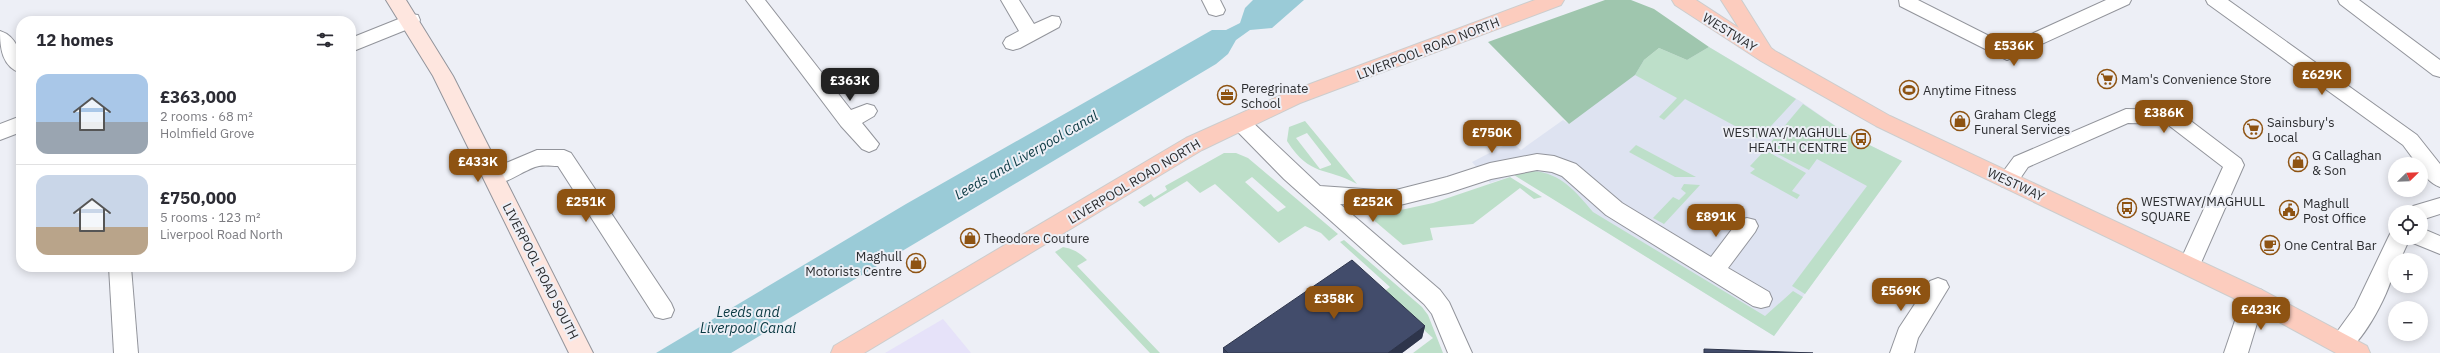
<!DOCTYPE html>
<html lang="en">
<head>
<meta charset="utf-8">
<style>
  :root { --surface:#fff; --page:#f2f2f3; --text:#2b2b33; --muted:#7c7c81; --line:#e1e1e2; --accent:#8e5312 }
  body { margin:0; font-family:"IBM Plex Sans",sans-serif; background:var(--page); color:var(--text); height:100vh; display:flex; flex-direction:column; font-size:15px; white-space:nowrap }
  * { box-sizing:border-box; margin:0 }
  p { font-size:13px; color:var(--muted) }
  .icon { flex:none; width:22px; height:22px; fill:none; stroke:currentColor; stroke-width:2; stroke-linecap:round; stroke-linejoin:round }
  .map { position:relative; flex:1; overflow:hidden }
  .drawer { position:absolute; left:16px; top:16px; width:340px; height:256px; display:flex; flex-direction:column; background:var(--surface); border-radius:16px; box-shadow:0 2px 10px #0003 }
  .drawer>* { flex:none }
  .needle { width:26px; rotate:67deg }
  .buttons { position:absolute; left:2388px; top:157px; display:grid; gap:8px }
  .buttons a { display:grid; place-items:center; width:40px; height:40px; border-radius:50%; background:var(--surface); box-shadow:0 2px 10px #0003; font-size:20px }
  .price { position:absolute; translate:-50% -34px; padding:0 9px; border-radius:8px; background:var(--accent); color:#fff; font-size:13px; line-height:26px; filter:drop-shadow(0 1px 2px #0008) }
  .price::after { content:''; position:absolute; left:50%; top:24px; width:12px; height:9px; margin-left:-6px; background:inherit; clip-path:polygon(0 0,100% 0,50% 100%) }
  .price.current { background:#222; color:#fff }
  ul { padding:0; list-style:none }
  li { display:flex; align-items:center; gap:12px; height:100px; padding:0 20px }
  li+li { border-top:1px solid var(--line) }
  li span { display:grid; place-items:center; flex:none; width:112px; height:80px; border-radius:12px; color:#555 }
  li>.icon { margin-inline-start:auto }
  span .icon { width:48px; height:48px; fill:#fffc; stroke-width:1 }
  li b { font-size:17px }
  h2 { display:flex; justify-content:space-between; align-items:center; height:48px; padding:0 20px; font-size:17px }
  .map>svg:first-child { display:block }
  .industrial { fill:#e6e2f9 }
  .built { fill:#dee3f1 }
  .green { fill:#bddfc9; fill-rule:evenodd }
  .forest { fill:#9fc6ae }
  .water { fill:#9acbd7 }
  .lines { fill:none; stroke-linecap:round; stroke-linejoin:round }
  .minor-casing { stroke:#92949b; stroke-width:2 }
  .secondary-casing { stroke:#92949b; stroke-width:2 }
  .primary-casing { stroke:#cccdcd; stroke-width:2 }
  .minor { fill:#fff; fill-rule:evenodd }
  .secondary { fill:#fee6df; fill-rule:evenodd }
  .primary { fill:#fcccbe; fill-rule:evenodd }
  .wall { fill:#39415c }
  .shaded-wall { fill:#2e354b }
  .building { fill:#424c6b; stroke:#2e354b }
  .labels { text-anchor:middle; stroke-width:4; stroke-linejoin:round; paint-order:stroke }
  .street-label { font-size:13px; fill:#2c2d30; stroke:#edeff6 }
  .poi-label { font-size:13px; fill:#2c2d30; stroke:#edeff6; text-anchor:start }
  .water-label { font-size:14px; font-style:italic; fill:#083740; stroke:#edeff6 }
</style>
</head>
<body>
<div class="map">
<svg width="2440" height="353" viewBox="0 0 2440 353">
  <rect width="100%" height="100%" fill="#edeff6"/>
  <path class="industrial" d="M 943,319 L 971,353 L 885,353 Z"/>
  <path class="built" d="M 1709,47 L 1800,101 L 1847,134 L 1902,161 L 1774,336 L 1515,175 L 1490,183 L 1472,162 L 1511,142 L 1521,150 L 1563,120 L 1569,124 L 1644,60 L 1687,60 Z"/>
  <g class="green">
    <path d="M 1709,47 L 1796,99 L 1759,139 L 1685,99 L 1664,120 L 1659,117 L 1677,98 L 1635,75 L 1644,60 L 1659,48 L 1687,60 Z"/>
    <path d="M 1803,104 L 1847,134 L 1902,161 L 1805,294 L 1792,286 L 1867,186 L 1817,159 L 1809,170 L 1766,148 Z"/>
    <path d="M 1305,121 L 1357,184 C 1325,166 1311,178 1287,141 L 1289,127 ZM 1307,133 L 1331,164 L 1331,165 L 1320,169 L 1296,138 Z"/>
    <path d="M 1636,145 L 1696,177 L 1675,177 L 1629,152 Z"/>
    <path d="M 1765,150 L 1806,173 L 1792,191 L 1800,195 L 1797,199 L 1750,173 L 1755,169 L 1750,166 Z"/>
    <path d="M 1224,153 L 1236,153 L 1248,158 L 1338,234 L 1329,241 L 1321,233 L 1305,226 L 1279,243 L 1215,184 L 1200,193 L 1187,181 L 1144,207 L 1138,202 L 1151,194 L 1154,198 L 1167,190 L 1165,186 ZM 1252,177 L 1286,207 L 1278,212 L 1245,182 Z"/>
    <path d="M 1533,171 C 1561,173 1576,192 1593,212 L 1765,316 L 1793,291 L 1803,297 L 1774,336 L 1514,175 Z"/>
    <path d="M 1510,177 L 1542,197 L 1534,199 L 1520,188 L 1473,224 L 1430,228 L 1433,240 L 1403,245 L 1370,217 L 1373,213 L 1396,211 L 1433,203 Z"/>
    <path d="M 1684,184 L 1700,185 L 1664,224 L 1653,218 L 1673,197 L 1679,200 L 1686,193 L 1681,189 Z"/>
    <path d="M 1344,240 L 1422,307 L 1428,315 L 1443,353 L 1413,353 L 1433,338 L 1382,293 L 1390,287 L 1340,242 Z"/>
    <path d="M 1063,247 C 1073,249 1079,252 1087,260 L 1077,266 L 1160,353 L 1150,353 L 1055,252 Z"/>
  </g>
  <path class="forest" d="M 1605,0 L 1631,0 L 1654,9 L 1709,47 L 1687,60 L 1659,48 L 1644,60 L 1635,75 L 1569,124 L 1488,42 Z"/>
  <path class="water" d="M 1253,0 L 1304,0 L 1272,28 L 1250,30 L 1236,40 L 1228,54 L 1216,64 L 731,353 L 656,353 L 906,204 L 1212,30 L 1226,30 L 1240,23 L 1245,8 Z"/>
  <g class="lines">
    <g class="minor-casing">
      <g id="minor">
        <path d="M 746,0 L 765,0 L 851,110 L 867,104 L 874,106 L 877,111 L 874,116 L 862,123 L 879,144 L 876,149 L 869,152 L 862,149 L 841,126 Z"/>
        <path d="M 1001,0 L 1019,0 L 1034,24 L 1052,16 L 1059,17 L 1061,22 L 1059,27 L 1020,48 L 1013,50 L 1006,48 L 1003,43 L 1006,38 L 1019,31 Z"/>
        <path d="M 1202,0 L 1220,0 L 1225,10 L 1223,14 L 1216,16 L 1209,14 Z"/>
        <path d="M 1899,0 L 1918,0 L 2007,45 L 2106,0 L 2131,0 L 2129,4 L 2007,60 L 1900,6 Z"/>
        <path d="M 2206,0 L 2228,0 L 2417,135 L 2440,164 L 2440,187 C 2431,184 2421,174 2421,164 L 2417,164 L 2403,145 L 2208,4 Z"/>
        <path d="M 2338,0 L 2359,0 L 2440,60 L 2440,77 L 2433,75 L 2340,4 Z"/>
        <path d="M 411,14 L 418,15 L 420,20 L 418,25 L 351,52 L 351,38 Z"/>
        <path d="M 0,31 C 19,37 21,56 21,73 C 2,67 0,48 0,31 Z"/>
        <path d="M 2126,109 L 2172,110 L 2179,112 L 2241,159 L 2244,165 L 2197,272 L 2189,275 L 2181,272 L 2178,266 L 2223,167 L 2167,124 L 2128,123 L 2028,167 L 2015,186 L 2008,188 L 2001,186 L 1997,180 L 2014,157 Z"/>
        <path d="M 21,116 L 21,132 L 0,140 L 0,124 Z"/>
        <path d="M 1241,116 L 1248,118 L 1320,186 L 1392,191 L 1447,177 L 1490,163 L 1537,154 L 1554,156 L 1576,164 L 1622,203 L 1711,257 L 1739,220 L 1747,218 L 1755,220 L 1758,226 L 1755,232 L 1728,268 L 1769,292 L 1772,299 L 1769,306 L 1761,308 L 1753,306 L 1606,215 L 1562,176 L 1552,172 L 1537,170 L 1491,179 L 1448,193 L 1392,207 L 1340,204 L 1440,290 L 1449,302 L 1472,353 L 1448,353 L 1432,314 L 1424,304 L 1284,179 L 1234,128 L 1231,123 L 1234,118 Z"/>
        <path d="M 537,150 L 564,150 L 571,153 L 671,303 L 674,310 L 671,317 L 663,319 L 655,317 L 558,166 C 552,166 545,165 539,166 C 521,170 505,188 487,183 L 483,177 L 487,171 Z"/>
        <path d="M 2440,198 L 2440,214 L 2421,220 L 2421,212 L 2410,212 L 2413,206 Z"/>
        <path d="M 2421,228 L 2440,236 L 2440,254 L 2413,243 L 2411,238 L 2421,238 Z"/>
        <path d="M 2395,231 L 2395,238 L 2410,238 L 2400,260 L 2395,260 C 2395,284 2368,333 2350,349 C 2345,353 2339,352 2333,350 L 2329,343 L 2355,307 L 2388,238 L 2391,232 Z"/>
        <path d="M 109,267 L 131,267 L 138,353 L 114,353 Z"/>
        <path d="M 1938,278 L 1946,281 L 1949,287 L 1918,338 L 1914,353 L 1890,353 L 1899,328 L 1930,281 Z"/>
        <path d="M 2254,288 L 2262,290 L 2265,297 L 2248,353 L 2224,353 L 2243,297 L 2246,290 Z"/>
      </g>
    </g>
    <g class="secondary-casing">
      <path id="secondary" d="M 386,0 L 406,0 L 453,76 L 593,353 L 569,353 L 433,76 Z"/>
    </g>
    <g class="primary-casing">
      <g id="primary">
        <path d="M 1535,0 L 1564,0 L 1561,5 L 1300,103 L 1202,150 L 864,353 L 831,353 L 834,346 L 1186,138 L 1286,93 Z"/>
        <path d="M 1672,0 L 1696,0 L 1739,28 L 1721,0 L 1741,0 L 1771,48 L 1775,51 L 1890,116 L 2262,290 L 2367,346 L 2370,353 L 2336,353 L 2246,304 L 1876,126 L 1761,61 L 1675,5 Z"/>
      </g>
    </g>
    <use href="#minor" class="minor"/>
    <use href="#secondary" class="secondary"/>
    <use href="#primary" class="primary"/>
  </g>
  <path class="wall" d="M 1425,326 L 1422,338 L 1402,353 L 1223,353 L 1223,348 Z"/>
  <path class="shaded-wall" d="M 1425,326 L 1422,338 L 1402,353 L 1388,353 Z"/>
  <g class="building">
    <path d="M 1352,260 L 1425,326 L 1388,353 L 1228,353 L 1223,348 Z"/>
    <path d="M 1704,349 L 1813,353 L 1704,353 Z"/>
  </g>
  <defs>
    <g id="supermarket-ring" transform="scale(1)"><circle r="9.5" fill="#edeff6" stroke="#8e5312" stroke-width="1.5"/><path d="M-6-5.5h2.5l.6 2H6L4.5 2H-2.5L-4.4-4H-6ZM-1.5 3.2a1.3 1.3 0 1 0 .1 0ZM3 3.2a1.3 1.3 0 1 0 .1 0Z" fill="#8e5312"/></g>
    <g id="stadium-ring" transform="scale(1)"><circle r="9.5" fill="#edeff6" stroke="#8e5312" stroke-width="1.5"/><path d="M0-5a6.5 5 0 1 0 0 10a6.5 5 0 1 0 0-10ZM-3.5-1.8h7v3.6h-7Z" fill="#8e5312"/></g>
    <g id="office-ring" transform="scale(1)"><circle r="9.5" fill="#edeff6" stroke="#8e5312" stroke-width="1.5"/><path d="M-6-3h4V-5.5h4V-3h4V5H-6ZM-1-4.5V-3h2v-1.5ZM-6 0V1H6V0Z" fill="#8e5312"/></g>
    <g id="shop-ring" transform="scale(1)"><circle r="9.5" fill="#edeff6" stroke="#8e5312" stroke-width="1.5"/><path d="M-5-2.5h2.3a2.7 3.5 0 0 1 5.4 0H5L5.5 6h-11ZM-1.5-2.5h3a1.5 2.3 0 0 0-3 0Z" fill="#8e5312"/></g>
    <g id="bus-ring" transform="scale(1)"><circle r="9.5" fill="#edeff6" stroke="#8e5312" stroke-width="1.5"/><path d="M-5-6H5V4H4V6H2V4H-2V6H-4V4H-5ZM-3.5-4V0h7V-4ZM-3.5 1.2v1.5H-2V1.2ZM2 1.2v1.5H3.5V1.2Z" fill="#8e5312"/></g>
    <g id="civic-ring" transform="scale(1)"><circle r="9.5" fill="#edeff6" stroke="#8e5312" stroke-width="1.5"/><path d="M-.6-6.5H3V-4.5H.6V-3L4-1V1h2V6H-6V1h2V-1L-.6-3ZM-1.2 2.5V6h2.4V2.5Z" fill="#8e5312"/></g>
    <g id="cafe-ring" transform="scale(1)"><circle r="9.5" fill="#edeff6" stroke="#8e5312" stroke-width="1.5"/><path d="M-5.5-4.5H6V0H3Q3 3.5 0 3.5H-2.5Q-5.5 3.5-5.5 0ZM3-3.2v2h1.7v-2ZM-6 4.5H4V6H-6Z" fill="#8e5312"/></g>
  </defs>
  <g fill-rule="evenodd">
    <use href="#supermarket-ring" x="2107" y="79"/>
    <use href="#stadium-ring" x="1909" y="90"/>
    <use href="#office-ring" x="1227" y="95"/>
    <use href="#shop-ring" x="1960" y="121"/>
    <use href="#supermarket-ring" x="2253" y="129"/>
    <use href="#bus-ring" x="1861" y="139"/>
    <use href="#shop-ring" x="2298" y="162"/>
    <use href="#bus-ring" x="2127" y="208"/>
    <use href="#civic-ring" x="2289" y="210"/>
    <use href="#shop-ring" x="970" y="238"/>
    <use href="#cafe-ring" x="2270" y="245"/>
    <use href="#shop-ring" x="916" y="263"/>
  </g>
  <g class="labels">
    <g class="street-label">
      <text transform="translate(1730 32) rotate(32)" y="5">WESTWAY</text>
      <text transform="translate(1428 48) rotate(-21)" y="5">LIVERPOOL ROAD NORTH</text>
      <text transform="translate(1134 181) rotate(-31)" y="5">LIVERPOOL ROAD NORTH</text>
      <text transform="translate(2016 184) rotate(25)" y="5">WESTWAY</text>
      <text transform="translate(541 271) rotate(63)" y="5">LIVERPOOL ROAD SOUTH</text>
    </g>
    <g class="poi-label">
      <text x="2121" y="84">Mam's Convenience Store</text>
      <text x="1241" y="93">Peregrinate<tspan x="1241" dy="15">School</tspan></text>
      <text x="1923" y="95">Anytime Fitness</text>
      <text x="1974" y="119">Graham Clegg<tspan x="1974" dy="15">Funeral Services</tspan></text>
      <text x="2267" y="127">Sainsbury's<tspan x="2267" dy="15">Local</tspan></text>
      <text x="1847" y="137" text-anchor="end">WESTWAY/MAGHULL<tspan x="1847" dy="15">HEALTH CENTRE</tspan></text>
      <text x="2312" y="160">G Callaghan<tspan x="2312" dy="15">&amp; Son</tspan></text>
      <text x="2141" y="206">WESTWAY/MAGHULL<tspan x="2141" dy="15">SQUARE</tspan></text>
      <text x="2303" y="208">Maghull<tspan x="2303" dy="15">Post Office</tspan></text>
      <text x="984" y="243">Theodore Couture</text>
      <text x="2284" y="250">One Central Bar</text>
      <text x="902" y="261" text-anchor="end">Maghull<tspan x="902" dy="15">Motorists Centre</tspan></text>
    </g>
    <g class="water-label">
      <text transform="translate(1026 155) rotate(-30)" y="5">Leeds and Liverpool Canal</text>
      <text x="748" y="317">Leeds and<tspan x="748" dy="16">Liverpool Canal</tspan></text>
    </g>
  </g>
</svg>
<div class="buttons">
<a><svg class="needle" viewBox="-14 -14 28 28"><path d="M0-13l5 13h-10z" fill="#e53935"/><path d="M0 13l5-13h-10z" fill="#7c7c81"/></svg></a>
<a><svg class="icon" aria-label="locate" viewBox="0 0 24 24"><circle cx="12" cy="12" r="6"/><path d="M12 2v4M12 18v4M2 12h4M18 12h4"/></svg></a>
<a>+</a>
<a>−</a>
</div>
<b class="price" style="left:2014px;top:67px">£536K</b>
<b class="price" style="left:2322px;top:96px">£629K</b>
<b class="price current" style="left:850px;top:102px">£363K</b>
<b class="price" style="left:2164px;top:134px">£386K</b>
<b class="price" style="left:1492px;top:154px">£750K</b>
<b class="price" style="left:478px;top:183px">£433K</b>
<b class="price" style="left:586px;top:223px">£251K</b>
<b class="price" style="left:1373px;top:223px">£252K</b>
<b class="price" style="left:1716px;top:238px">£891K</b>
<b class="price" style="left:1901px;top:312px">£569K</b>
<b class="price" style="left:1334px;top:320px">£358K</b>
<b class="price" style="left:2261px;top:331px">£423K</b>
<section class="drawer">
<h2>12 homes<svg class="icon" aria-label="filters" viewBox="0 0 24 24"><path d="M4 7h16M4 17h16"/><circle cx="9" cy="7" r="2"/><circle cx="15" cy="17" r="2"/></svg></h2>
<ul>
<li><span style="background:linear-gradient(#a9c7e8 60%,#9aa5b1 0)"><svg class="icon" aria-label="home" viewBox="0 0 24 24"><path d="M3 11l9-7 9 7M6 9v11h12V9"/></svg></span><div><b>£363,000</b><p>2 rooms · 68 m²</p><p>Holmfield Grove</p></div></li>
<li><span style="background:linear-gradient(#c9d6e8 65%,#b9a48a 0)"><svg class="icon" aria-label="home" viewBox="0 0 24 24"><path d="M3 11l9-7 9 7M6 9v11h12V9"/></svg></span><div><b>£750,000</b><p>5 rooms · 123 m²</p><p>Liverpool Road North</p></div></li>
</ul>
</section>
</div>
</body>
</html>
